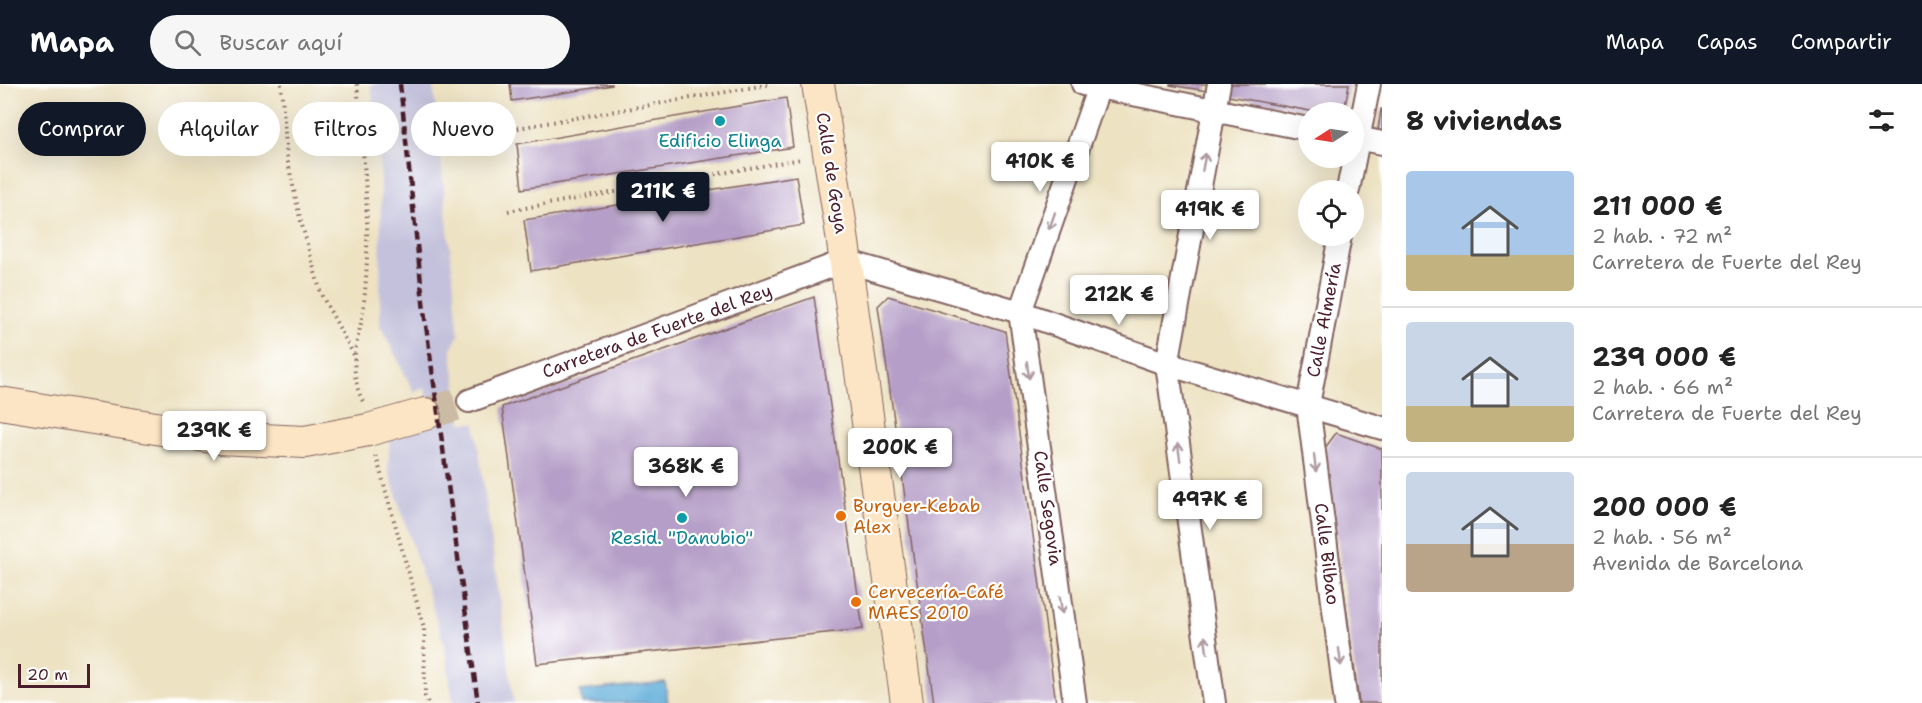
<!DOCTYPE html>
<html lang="es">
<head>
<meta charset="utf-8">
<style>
  :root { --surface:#fff; --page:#f6f6f6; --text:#222; --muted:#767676; --line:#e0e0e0; --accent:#111827 }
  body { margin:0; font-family:"Shantell Sans",sans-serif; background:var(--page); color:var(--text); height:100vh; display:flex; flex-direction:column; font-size:22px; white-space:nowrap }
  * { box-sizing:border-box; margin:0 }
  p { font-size:20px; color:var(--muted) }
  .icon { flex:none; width:33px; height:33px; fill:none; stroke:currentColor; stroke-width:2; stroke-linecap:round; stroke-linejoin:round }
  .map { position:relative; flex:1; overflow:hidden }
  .panel { display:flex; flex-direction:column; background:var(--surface); width:540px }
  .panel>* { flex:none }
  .guide { position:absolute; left:18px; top:18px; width:570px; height:54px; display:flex; gap:12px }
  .needle { width:39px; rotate:258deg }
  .controls { position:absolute; left:1298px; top:18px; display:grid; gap:12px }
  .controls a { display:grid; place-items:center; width:66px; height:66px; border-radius:50%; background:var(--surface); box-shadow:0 6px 24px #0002; font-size:30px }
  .scale { position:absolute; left:18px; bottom:15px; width:72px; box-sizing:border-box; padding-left:6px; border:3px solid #4a1f2b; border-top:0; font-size:16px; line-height:21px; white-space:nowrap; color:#4a1f2b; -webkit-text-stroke:4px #fff; paint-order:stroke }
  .price { position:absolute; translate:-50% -51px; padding:0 14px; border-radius:6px; background:#fff; color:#222; font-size:20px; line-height:39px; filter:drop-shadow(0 2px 3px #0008) }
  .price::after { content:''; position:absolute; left:50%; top:36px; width:18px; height:14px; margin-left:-9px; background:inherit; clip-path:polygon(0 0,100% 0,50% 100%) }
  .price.on { background:var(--accent); color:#fff }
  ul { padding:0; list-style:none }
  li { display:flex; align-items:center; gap:18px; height:150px; padding:0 24px }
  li+li { border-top:2px solid var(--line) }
  li span { display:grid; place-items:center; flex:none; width:168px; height:120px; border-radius:6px; color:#555 }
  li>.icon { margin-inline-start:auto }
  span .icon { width:72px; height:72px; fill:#fffc; stroke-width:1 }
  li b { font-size:26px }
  h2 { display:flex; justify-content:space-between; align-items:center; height:72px; padding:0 24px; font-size:26px }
  .pill { padding:0 21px; border-radius:27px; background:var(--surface); box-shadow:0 6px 24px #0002; font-size:21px; line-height:54px }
  .pill.on { background:var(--accent); color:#fff }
  header { display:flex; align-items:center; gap:36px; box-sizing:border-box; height:84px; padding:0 30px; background:var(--accent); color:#fff }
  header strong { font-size:28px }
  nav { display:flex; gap:33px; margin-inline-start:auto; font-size:21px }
  .search { width:420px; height:54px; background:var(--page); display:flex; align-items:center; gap:15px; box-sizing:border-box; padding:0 21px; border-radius:33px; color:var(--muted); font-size:22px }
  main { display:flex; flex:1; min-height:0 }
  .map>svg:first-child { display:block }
  .industrial { fill:#c3c1db }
  .water { fill:#60aed9; stroke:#556682; stroke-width:1.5 }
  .building { fill:#b59ec7 }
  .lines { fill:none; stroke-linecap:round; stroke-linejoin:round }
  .secondary-tunnel { stroke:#ccbba4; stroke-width:32; stroke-dasharray:32 16; stroke-linecap:butt }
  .street-casing { stroke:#836360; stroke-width:26 }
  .secondary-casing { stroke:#836360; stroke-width:34 }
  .path { stroke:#836360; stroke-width:4; stroke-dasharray:1.5 4.5; stroke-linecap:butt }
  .street { stroke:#fff; stroke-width:22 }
  .secondary { stroke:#fce5c4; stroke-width:32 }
  .rail { stroke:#4a1f2b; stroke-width:4.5; stroke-dasharray:9 4.5; stroke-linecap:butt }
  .oneway { stroke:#ae9aa0 }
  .culture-dot { fill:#0f9aa8; stroke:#fff; stroke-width:2 }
  .food-dot { fill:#e8710a; stroke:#fff; stroke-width:2 }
  .labels { text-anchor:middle; stroke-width:4.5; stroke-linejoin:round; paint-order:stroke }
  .culture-label { font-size:18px; fill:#0d838f; stroke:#fff }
  .street-label { font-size:18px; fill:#4a1f2b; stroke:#fff }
  .food-label { font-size:18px; fill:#c56008; stroke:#fff; text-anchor:start }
</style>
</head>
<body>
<header>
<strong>Mapa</strong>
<div class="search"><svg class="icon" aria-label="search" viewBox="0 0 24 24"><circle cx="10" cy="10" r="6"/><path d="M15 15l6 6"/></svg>Buscar aquí</div>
<nav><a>Mapa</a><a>Capas</a><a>Compartir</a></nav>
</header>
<main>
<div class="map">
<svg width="1382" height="619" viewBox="0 0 1382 619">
  <rect width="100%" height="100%" fill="#fff"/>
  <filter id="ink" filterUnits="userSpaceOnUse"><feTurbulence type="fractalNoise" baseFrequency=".0167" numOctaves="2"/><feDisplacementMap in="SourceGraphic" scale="12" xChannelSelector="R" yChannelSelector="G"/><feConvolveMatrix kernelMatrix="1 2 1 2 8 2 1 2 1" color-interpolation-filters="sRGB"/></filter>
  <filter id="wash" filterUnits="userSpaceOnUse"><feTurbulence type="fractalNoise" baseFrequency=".008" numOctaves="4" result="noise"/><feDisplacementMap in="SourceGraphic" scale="24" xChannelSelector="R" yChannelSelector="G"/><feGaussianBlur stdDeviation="1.35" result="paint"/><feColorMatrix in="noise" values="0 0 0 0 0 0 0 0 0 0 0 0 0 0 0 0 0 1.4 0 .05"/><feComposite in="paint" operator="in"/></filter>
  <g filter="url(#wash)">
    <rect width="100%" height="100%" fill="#ede2c2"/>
    <path class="industrial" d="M 371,0 L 433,0 L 459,251 L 451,264 L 462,339 L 475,339 L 514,619 L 453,619 L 445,563 L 388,385 L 390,355 L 432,342 L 425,304 L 414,308 L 380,241 L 381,95 Z"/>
    <path class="water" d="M 665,598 L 668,619 L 582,619 L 580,607 Z"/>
    <g id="blocks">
      <g class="building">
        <path d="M 510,0 L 612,0 L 612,1 L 512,17 Z"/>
        <path d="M 1170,0 L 1208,0 L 1207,7 L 1170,1 Z"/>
        <path d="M 1231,0 L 1349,0 L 1344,28 L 1316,28 L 1228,12 Z"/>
        <path d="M 786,14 L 793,63 L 522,105 L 517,60 Z"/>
        <path d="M 1381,25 L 1382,25 L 1382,48 L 1378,47 Z"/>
        <path d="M 796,92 L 804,141 L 531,187 L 524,136 Z"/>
        <path d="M 888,212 L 1005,247 L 1056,619 L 934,619 L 878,222 Z"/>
        <path d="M 814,213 L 863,545 L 537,580 L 502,323 Z"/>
        <path d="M 1336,349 L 1382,365 L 1382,619 L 1359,619 L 1325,364 Z"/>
      </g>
    </g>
  </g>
  <g filter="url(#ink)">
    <use href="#blocks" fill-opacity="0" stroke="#836360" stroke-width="1.5"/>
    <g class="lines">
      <path class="secondary-tunnel" d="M 425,330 L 469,317"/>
      <g class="street-casing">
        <g id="street">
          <path d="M 1083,0 L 1308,45"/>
          <path d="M 1353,53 L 1382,59"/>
          <path d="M 1348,106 L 1369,0"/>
          <path d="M 1340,152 L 1308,321 L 1346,619"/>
          <path d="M 469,317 L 845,177 L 1020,228 L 1167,280 L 1382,344"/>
          <path d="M 1075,619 L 1020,228 L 1100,0"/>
          <path d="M 1214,619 L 1167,280 L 1219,0"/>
        </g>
      </g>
      <g class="secondary-casing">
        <g id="secondary">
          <path d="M 818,0 L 841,144 L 907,619"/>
          <path d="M 0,319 L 218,354 L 305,358 L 368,346 L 425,330"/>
        </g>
      </g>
      <g class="path">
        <path d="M 281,0 L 287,74 L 300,134 L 321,210 L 354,271"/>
        <path d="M 357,0 C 364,77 373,157 362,234 C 360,246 356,258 355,270 C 353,286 356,306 364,319"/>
        <path d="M 500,47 L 772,0"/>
        <path d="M 508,127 L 801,75"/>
        <path d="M 376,372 L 424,544 L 425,612 L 428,619"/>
      </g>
      <use href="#street" class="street"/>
      <use href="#secondary" class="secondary"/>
      <path class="rail" d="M 400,0 L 424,227 L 478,619"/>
    </g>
    <defs><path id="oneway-shaft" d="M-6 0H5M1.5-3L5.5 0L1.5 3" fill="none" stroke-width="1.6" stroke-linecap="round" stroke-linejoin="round" transform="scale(1.5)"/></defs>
    <g class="oneway">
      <use href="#oneway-shaft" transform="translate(1204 78) rotate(-79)"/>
      <use href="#oneway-shaft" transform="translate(1052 137) rotate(109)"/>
      <use href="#oneway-shaft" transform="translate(1028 286) rotate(82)"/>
      <use href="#oneway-shaft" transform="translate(1179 368) rotate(-98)"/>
      <use href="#oneway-shaft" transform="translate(1315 379) rotate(83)"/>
      <use href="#oneway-shaft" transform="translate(1061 521) rotate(82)"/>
      <use href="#oneway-shaft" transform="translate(1206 561) rotate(-98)"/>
      <use href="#oneway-shaft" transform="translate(1340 573) rotate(83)"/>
    </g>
  </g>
  <g class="culture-dot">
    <circle cx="720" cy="37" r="6"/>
    <circle cx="682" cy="434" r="6"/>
  </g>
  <g class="food-dot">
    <circle cx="841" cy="432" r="6"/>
    <circle cx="856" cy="518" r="6"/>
  </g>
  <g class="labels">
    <g class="culture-label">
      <text x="720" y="63">Edificio Elinga</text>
      <text x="682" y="460">Resid. "Danubio"</text>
    </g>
    <g class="street-label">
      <text transform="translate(832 89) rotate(81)" y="6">Calle de Goya</text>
      <text transform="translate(1324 236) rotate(-79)" y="6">Calle Almería</text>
      <text transform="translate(657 247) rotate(-20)" y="6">Carretera de Fuerte del Rey</text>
      <text transform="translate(1048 424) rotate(82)" y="6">Calle Segovia</text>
      <text transform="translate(1327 470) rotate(83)" y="6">Calle Bilbao</text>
    </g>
    <g class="food-label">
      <text x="853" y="428">Burguer-Kebab<tspan x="853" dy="21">Alex</tspan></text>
      <text x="868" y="514">Cervecería-Café<tspan x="868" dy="21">MAES 2010</tspan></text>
    </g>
  </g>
</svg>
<div class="controls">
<a><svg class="needle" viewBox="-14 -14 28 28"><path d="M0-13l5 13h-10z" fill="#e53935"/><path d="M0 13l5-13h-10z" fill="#767676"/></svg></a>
<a><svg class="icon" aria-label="locate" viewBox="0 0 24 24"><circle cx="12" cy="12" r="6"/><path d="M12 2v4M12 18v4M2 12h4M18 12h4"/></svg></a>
</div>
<div class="scale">20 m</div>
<b class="price" style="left:1040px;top:109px">410K €</b>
<b class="price on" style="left:663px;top:139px">211K €</b>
<b class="price" style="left:1210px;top:157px">419K €</b>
<b class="price" style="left:1119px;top:242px">212K €</b>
<b class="price" style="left:214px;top:378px">239K €</b>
<b class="price" style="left:900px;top:395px">200K €</b>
<b class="price" style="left:686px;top:414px">368K €</b>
<b class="price" style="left:1210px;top:447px">497K €</b>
<div class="guide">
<a class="pill on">Comprar</a>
<a class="pill">Alquilar</a>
<a class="pill">Filtros</a>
<a class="pill">Nuevo</a>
</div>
</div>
<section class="panel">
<h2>8 viviendas<svg class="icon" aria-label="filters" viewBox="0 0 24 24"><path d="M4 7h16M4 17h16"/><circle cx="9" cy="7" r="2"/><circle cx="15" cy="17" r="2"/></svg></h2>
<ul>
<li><span style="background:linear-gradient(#a9c7e8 70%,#c2b280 0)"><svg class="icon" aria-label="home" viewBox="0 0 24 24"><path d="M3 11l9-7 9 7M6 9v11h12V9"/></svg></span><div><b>211 000 €</b><p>2 hab. · 72 m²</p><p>Carretera de Fuerte del Rey</p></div></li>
<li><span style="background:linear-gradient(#c9d6e8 70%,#c2b280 0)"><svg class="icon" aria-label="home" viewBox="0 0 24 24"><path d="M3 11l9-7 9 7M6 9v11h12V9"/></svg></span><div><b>239 000 €</b><p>2 hab. · 66 m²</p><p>Carretera de Fuerte del Rey</p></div></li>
<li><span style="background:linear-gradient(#c9d6e8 60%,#b9a48a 0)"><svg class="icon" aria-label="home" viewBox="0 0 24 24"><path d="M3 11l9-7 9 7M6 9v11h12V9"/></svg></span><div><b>200 000 €</b><p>2 hab. · 56 m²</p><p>Avenida de Barcelona</p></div></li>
</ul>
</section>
</main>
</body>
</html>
